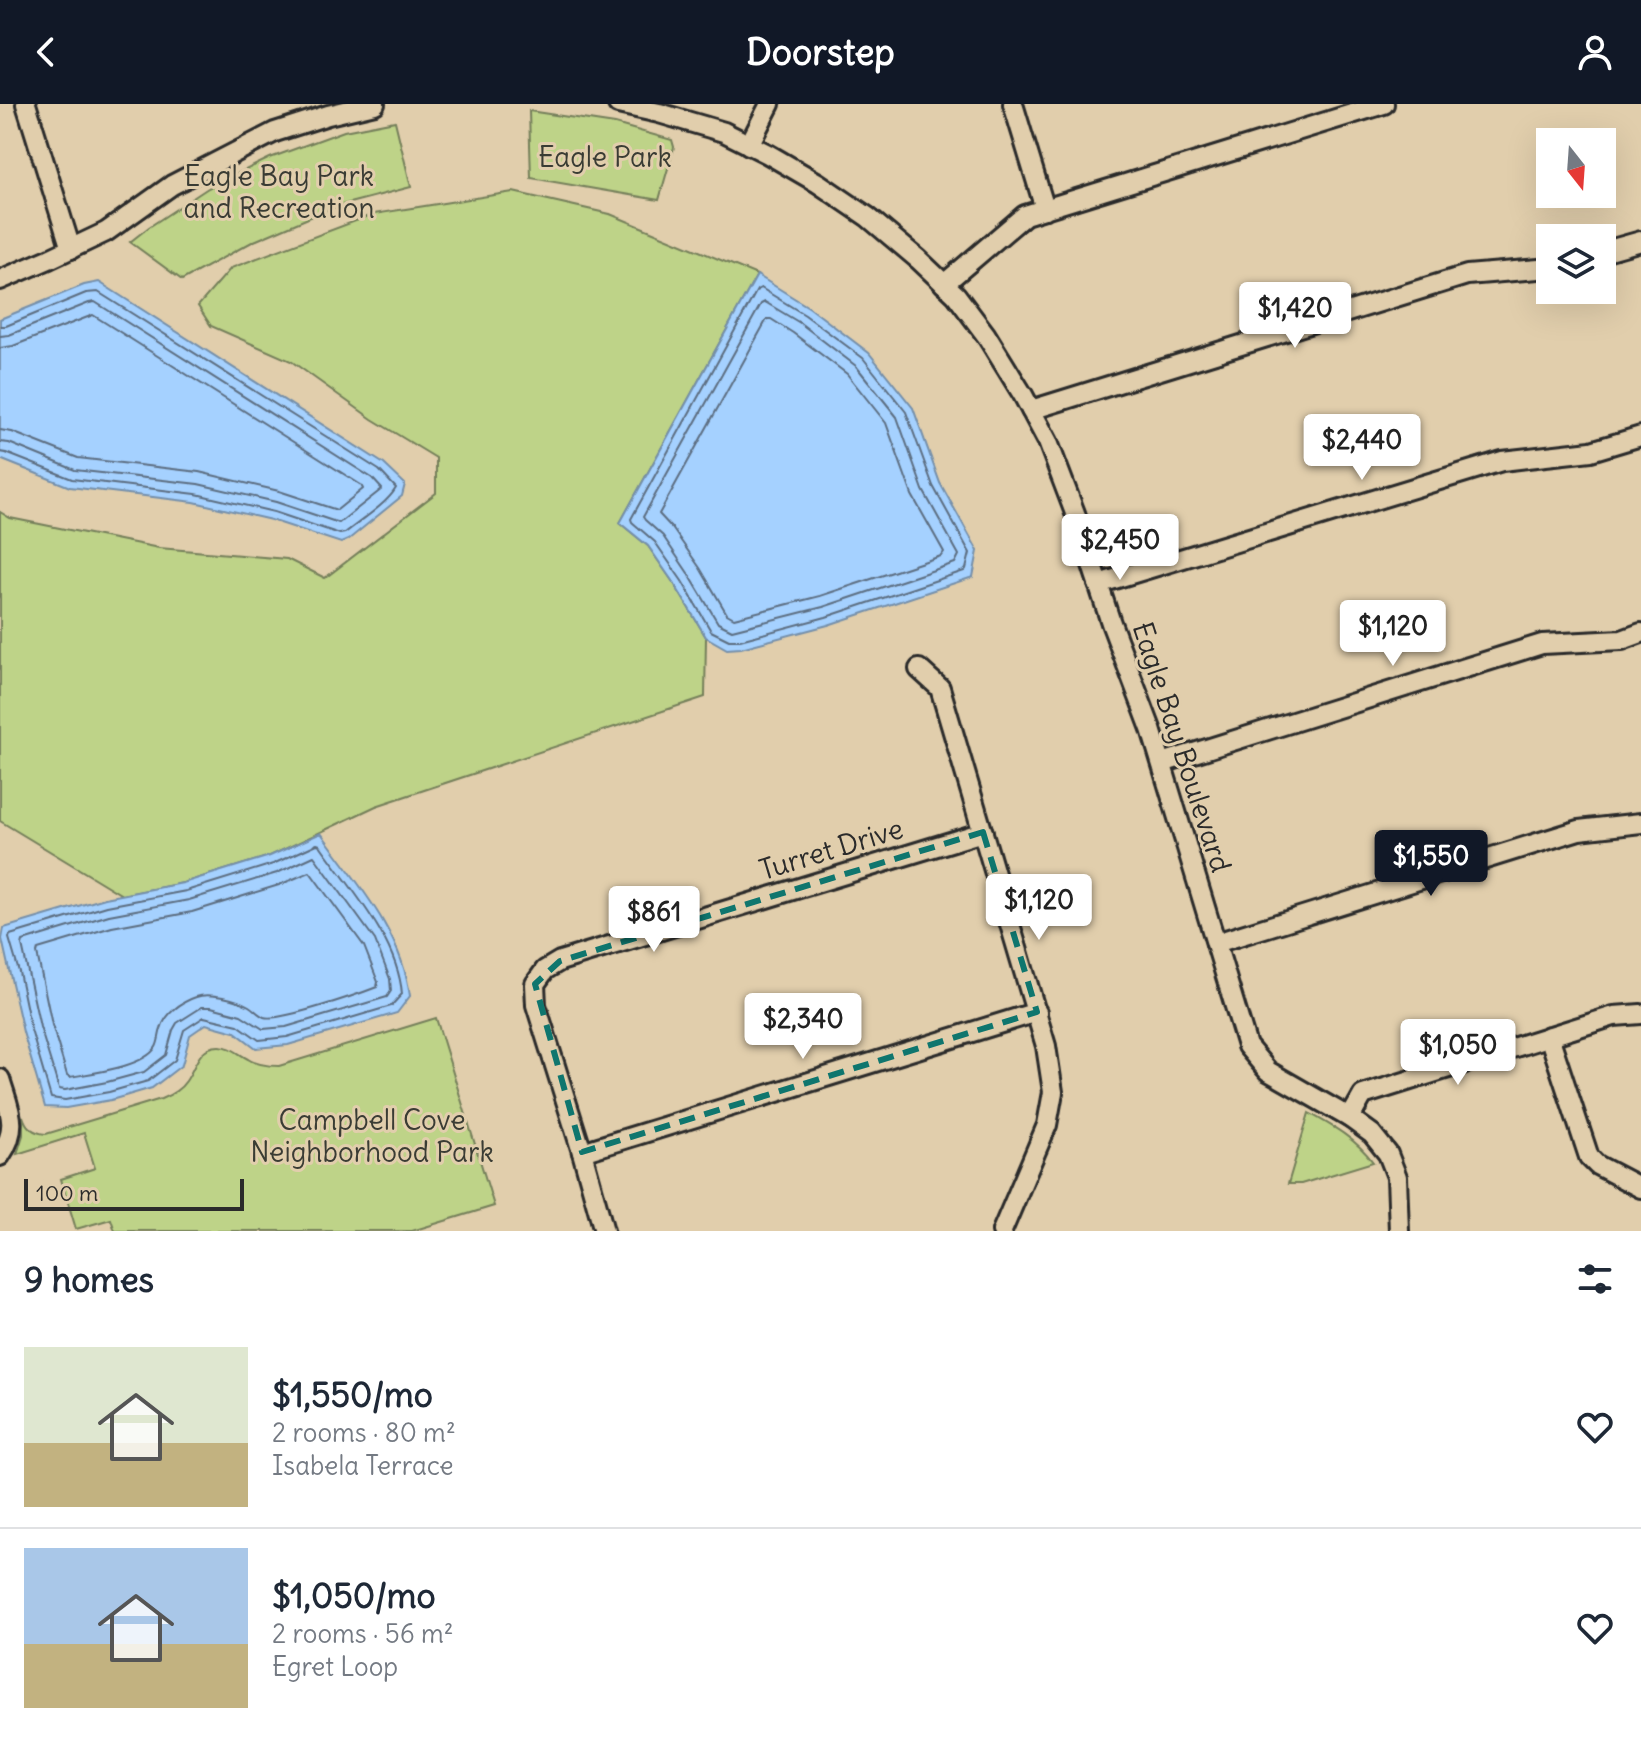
<!DOCTYPE html>
<html lang="en">
<head>
<meta charset="utf-8">
<style>
  :root { --surface:#fff; --page:#f2f2f3; --text:#1f2937; --muted:#747a83; --line:#e0e1e3; --accent:#111827 }
  body { margin:0; font-family:Delius,sans-serif; background:var(--page); color:var(--text); height:100vh; display:flex; flex-direction:column; font-size:30px; white-space:nowrap }
  * { box-sizing:border-box; margin:0 }
  p { font-size:26px; color:var(--muted) }
  .icon { flex:none; width:44px; height:44px; fill:none; stroke:currentColor; stroke-width:2; stroke-linecap:round; stroke-linejoin:round }
  .map { position:relative; height:1127px; overflow:hidden }
  .drawer { display:flex; flex-direction:column; background:var(--surface); flex:1 }
  .drawer>* { flex:none }
  .needle { width:52px; rotate:163deg }
  .controls { position:absolute; left:1536px; top:24px; display:grid; gap:16px }
  .controls a { display:grid; place-items:center; width:80px; height:80px; border-radius:0px; background:var(--surface); box-shadow:0 8px 32px #0002; font-size:40px }
  .scale { position:absolute; left:24px; bottom:20px; width:220px; box-sizing:border-box; padding-left:8px; border:4px solid #2b2b2b; border-top:0; font-size:22px; line-height:28px; white-space:nowrap; color:#2b2b2b; -webkit-text-stroke:6px #e1ceac; paint-order:stroke }
  .price { position:absolute; translate:-50% -68px; padding:0 18px; border-radius:8px; background:#fff; color:#222; font-size:26px; line-height:52px; filter:drop-shadow(0 2px 4px #0008) }
  .price::after { content:''; position:absolute; left:50%; top:48px; width:24px; height:18px; margin-left:-12px; background:inherit; clip-path:polygon(0 0,100% 0,50% 100%) }
  .price.on { background:var(--accent); color:#fff }
  ul { padding:0; list-style:none }
  li { display:flex; align-items:center; gap:24px; height:200px; padding:0 24px }
  li+li { border-top:2px solid var(--line) }
  li span { display:grid; place-items:center; flex:none; width:224px; height:160px; border-radius:0px; color:#555 }
  li>.icon { margin-inline-start:auto }
  span .icon { width:96px; height:96px; fill:#fffc; stroke-width:1 }
  li b { font-size:34px }
  h2 { display:flex; justify-content:space-between; align-items:center; height:96px; padding:0 24px; font-size:34px }
  header { display:flex; justify-content:space-between; align-items:center; height:104px; padding:0 24px; background:var(--accent); color:#fff; font-size:36px; font-weight:700 }
  .map>svg:first-child { display:block }
  .green { fill:#bed388; stroke:#747f5a; stroke-width:2 }
  .water { fill:#a5d1ff; stroke:#748faa; stroke-width:2 }
  .lines { fill:none; stroke-linecap:round; stroke-linejoin:round }
  .shore { stroke:#5c6d80; stroke-width:2 }
  .street-casing { stroke:#2b2b2b; stroke-width:24 }
  .street { stroke:#e1ceac; stroke-width:18 }
  .marked { fill:none; stroke:#0f766e; stroke-width:6; stroke-dasharray:16 10; stroke-linejoin:round }
  .labels { text-anchor:middle; stroke-width:6; stroke-linejoin:round; paint-order:stroke }
  .park-label { font-size:28px; fill:#3a3c34; stroke:#e1ceac }
  .street-label { font-size:28px; fill:#2b2b2b; stroke:#e1ceac }
</style>
</head>
<body>
<header><svg class="icon" aria-label="back" viewBox="0 0 24 24"><path d="M15 5l-7 7 7 7"/></svg>Doorstep<svg class="icon" aria-label="person" viewBox="0 0 24 24"><circle cx="12" cy="8" r="4"/><path d="M4 21q1-7 8-7t8 7"/></svg></header>
<div class="map">
<svg width="1641" height="1127" viewBox="0 0 1641 1127">
  <rect width="100%" height="100%" fill="#e1ceac"/>
  <filter id="ink" filterUnits="userSpaceOnUse"><feTurbulence type="fractalNoise" baseFrequency=".0125" numOctaves="2"/><feDisplacementMap in="SourceGraphic" scale="16" xChannelSelector="R" yChannelSelector="G"/><feConvolveMatrix kernelMatrix="1 2 1 2 8 2 1 2 1" color-interpolation-filters="sRGB"/></filter>
  <g filter="url(#ink)">
    <g class="green">
      <path d="M 529,7 L 615,20 L 672,36 L 674,43 L 659,96 L 531,74 Z"/>
      <path d="M 395,17 L 411,83 L 334,103 L 252,138 L 182,176 L 130,138 L 149,123 L 208,84 L 270,54 L 344,27 Z"/>
      <path d="M 513,88 L 610,110 L 757,171 L 620,419 L 648,442 L 675,481 L 706,533 L 705,593 L 376,702 L 270,752 L 183,779 L 122,791 L 0,717 L 0,408 L 10,414 L 159,444 L 287,455 L 325,474 L 436,389 L 436,354 L 372,315 L 291,257 L 211,222 L 198,202 L 231,164 L 374,110 Z"/>
      <path d="M 436,914 L 494,1102 L 412,1127 L 115,1127 L 111,1115 L 76,1125 L 61,1075 L 95,1064 L 84,1029 L 17,1050 L 23,1031 L 23,1012 C 26,1024 34,1029 46,1030 L 161,995 C 171,991 180,986 186,977 C 196,963 198,942 219,942 C 231,942 238,950 248,955 C 257,961 268,962 279,962 Z"/>
      <path d="M 1309,1009 C 1334,1023 1356,1035 1373,1058 L 1301,1080 L 1288,1080 Z"/>
    </g>
    <g class="water">
      <path d="M 757,171 L 810,204 L 869,249 L 913,304 L 940,379 L 978,447 L 973,473 L 828,521 L 741,544 L 727,545 L 706,533 L 675,481 L 648,442 L 620,419 Z"/>
      <path d="M 99,178 L 384,360 L 405,380 L 402,392 L 348,436 L 341,439 L 271,416 L 194,398 L 70,383 L 0,355 L 0,215 L 84,181 Z"/>
      <path d="M 321,729 C 357,779 402,829 410,892 L 397,909 L 288,941 L 256,944 L 235,928 L 206,920 L 190,931 L 182,961 L 152,984 L 111,996 L 66,1004 L 45,1003 L 23,928 L 2,835 L 4,824 L 105,794 L 183,779 L 270,752 Z"/>
    </g>
    <g class="lines">
      <g class="shore">
        <path d="M 761,184 L 805,211 L 863,254 L 906,308 L 933,382 L 970,449 L 966,465 L 964,467 L 826,513 L 740,536 L 729,536 L 711,527 L 682,477 L 655,438 L 632,418 L 631,415 L 757,186 Z"/>
        <path d="M 765,198 L 800,219 L 856,262 L 897,313 L 923,386 L 959,451 L 955,459 L 823,503 L 732,526 L 718,519 L 690,472 L 663,432 L 645,416 L 643,413 L 761,200 Z"/>
        <path d="M 767,215 L 771,215 L 793,229 L 847,270 L 886,319 L 912,391 L 944,448 L 941,452 L 820,492 L 734,514 L 727,510 L 700,464 L 672,424 L 659,410 Z"/>
        <path d="M 0,222 L 6,222 L 86,189 L 98,188 L 379,366 L 396,384 C 387,400 360,417 345,429 L 340,430 L 274,408 L 196,390 L 72,375 L 6,349 L 0,348"/>
        <path d="M 0,232 L 9,231 L 89,199 L 95,198 L 372,374 L 382,385 L 339,419 L 276,398 L 198,380 L 75,366 L 9,339 L 0,338"/>
        <path d="M 0,244 L 13,242 L 93,211 L 361,381 L 363,385 L 337,406 L 279,387 L 199,368 L 78,354 L 12,328 L 0,326"/>
        <path d="M 317,740 L 320,741 C 350,784 398,837 402,890 L 391,902 L 287,933 L 259,936 L 238,921 L 204,913 L 184,926 L 175,956 L 148,977 L 109,988 L 65,996 L 51,994 L 31,926 L 19,868 L 9,834 L 10,831 L 107,802 L 186,787 L 273,760 Z"/>
        <path d="M 314,752 L 375,836 L 390,875 L 391,887 L 387,893 L 286,923 L 263,925 L 241,911 L 211,903 L 202,903 L 177,919 L 173,926 L 166,951 L 144,968 L 107,978 L 65,986 L 59,985 L 40,923 L 22,841 L 23,837 L 109,811 L 189,796 L 277,769 Z"/>
        <path d="M 310,768 L 364,842 L 378,878 L 377,883 C 359,890 279,918 264,913 C 259,911 254,905 249,902 C 237,895 209,888 196,893 C 181,898 165,910 161,925 C 159,930 159,938 156,943 C 144,963 92,969 70,973 L 67,971 L 52,921 L 37,849 L 38,845 L 112,823 L 192,808 L 279,781 Z"/>
      </g>
      <g class="street-casing">
        <g id="street">
          <path d="M 26,0 L 71,145"/>
          <path d="M 618,0 L 659,9 L 724,28 L 768,50 L 818,79 L 868,113 L 918,155 L 956,191 L 986,231 L 1023,291 L 1048,338 L 1075,409 L 1111,519 L 1151,625 L 1247,942 L 1268,967 L 1350,1014 L 1372,1030 L 1388,1050 L 1397,1073 L 1399,1127"/>
          <path d="M 1013,0 L 1045,105"/>
          <path d="M 749,41 L 770,0"/>
          <path d="M 1602,148 L 1641,137"/>
          <path d="M 0,176 L 49,155 L 106,128 L 172,81 L 275,28 L 328,11 L 375,0"/>
          <path d="M 944,180 L 1025,111 L 1384,0"/>
          <path d="M 1031,306 L 1467,171 L 1550,164"/>
          <path d="M 1098,480 L 1502,357 L 1591,347 L 1641,332"/>
          <path d="M 919,565 L 940,584 L 1046,942 L 1053,988 L 1047,1021 L 1002,1127"/>
          <path d="M 1162,659 L 1542,540 L 1622,536 L 1641,529"/>
          <path d="M 1216,839 L 1579,726 L 1641,719"/>
          <path d="M 1549,932 L 1589,1053 L 1597,1061 L 1641,1084"/>
          <path d="M 0,975 C 9,1005 20,1023 0,1052"/>
          <path d="M 1350,1014 L 1363,991 L 1614,912 L 1641,910"/>
          <path d="M 582,1048 L 1037,908"/>
          <path d="M 604,1127 L 582,1048 L 536,901 L 535,880 L 545,866 L 560,857 L 983,728"/>
        </g>
      </g>
      <use href="#street" class="street"/>
    </g>
  </g>
  <path class="marked" d="M 983,728 L 1037,908 L 582,1048 L 535,880 L 560,857 Z"/>
  <g class="labels">
    <g class="park-label">
      <text x="605" y="63">Eagle Park</text>
      <text x="279" y="82">Eagle Bay Park<tspan x="279" dy="32">and Recreation</tspan></text>
      <text x="372" y="1026">Campbell Cove<tspan x="372" dy="32">Neighborhood Park</tspan></text>
    </g>
    <g class="street-label">
      <text transform="translate(1182 643) rotate(72)" y="10">Eagle Bay Boulevard</text>
      <text transform="translate(831 745) rotate(-17)" y="10">Turret Drive</text>
    </g>
  </g>
</svg>
<div class="controls">
<a><svg class="needle" viewBox="-14 -14 28 28"><path d="M0-13l5 13h-10z" fill="#e53935"/><path d="M0 13l5-13h-10z" fill="#747a83"/></svg></a>
<a><svg class="icon" aria-label="layers" viewBox="0 0 24 24"><path d="M12 4l9 5-9 5-9-5zM3 14l9 5 9-5"/></svg></a>
</div>
<div class="scale">100 m</div>
<b class="price" style="left:1295px;top:246px">$1,420</b>
<b class="price" style="left:1362px;top:378px">$2,440</b>
<b class="price" style="left:1120px;top:478px">$2,450</b>
<b class="price" style="left:1393px;top:564px">$1,120</b>
<b class="price on" style="left:1431px;top:794px">$1,550</b>
<b class="price" style="left:1039px;top:838px">$1,120</b>
<b class="price" style="left:654px;top:850px">$861</b>
<b class="price" style="left:803px;top:957px">$2,340</b>
<b class="price" style="left:1458px;top:983px">$1,050</b>
</div>
<section class="drawer">
<h2>9 homes<svg class="icon" aria-label="filters" viewBox="0 0 24 24"><path d="M4 7h16M4 17h16"/><circle cx="9" cy="7" r="2"/><circle cx="15" cy="17" r="2"/></svg></h2>
<ul>
<li><span style="background:linear-gradient(#dfe7d0 60%,#c2b280 0)"><svg class="icon" aria-label="home" viewBox="0 0 24 24"><path d="M3 11l9-7 9 7M6 9v11h12V9"/></svg></span><div><b>$1,550/mo</b><p>2 rooms · 80 m²</p><p>Isabela Terrace</p></div><svg class="icon" aria-label="heart" viewBox="0 0 24 24"><path d="M12 20l-8-8c-3-5 5-10 8-4 3-6 11-1 8 4z"/></svg></li>
<li><span style="background:linear-gradient(#a9c7e8 60%,#c2b280 0)"><svg class="icon" aria-label="home" viewBox="0 0 24 24"><path d="M3 11l9-7 9 7M6 9v11h12V9"/></svg></span><div><b>$1,050/mo</b><p>2 rooms · 56 m²</p><p>Egret Loop</p></div><svg class="icon" aria-label="heart" viewBox="0 0 24 24"><path d="M12 20l-8-8c-3-5 5-10 8-4 3-6 11-1 8 4z"/></svg></li>
</ul>
</section>
</body>
</html>
